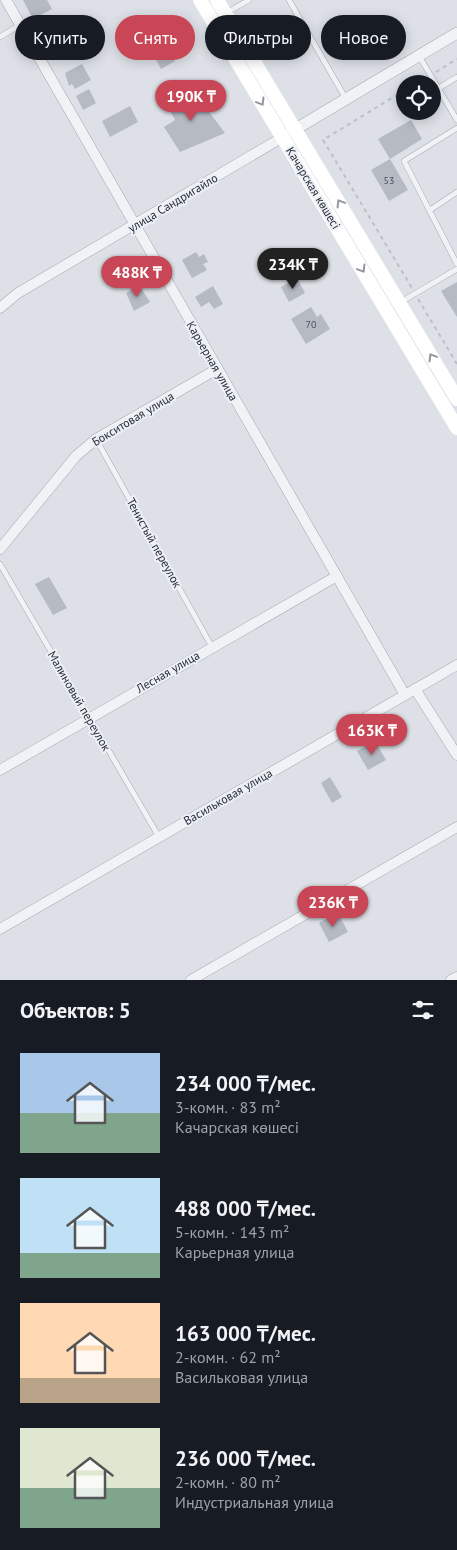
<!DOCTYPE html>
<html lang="ru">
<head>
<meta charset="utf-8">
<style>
  :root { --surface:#171b24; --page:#20242c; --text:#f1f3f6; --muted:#9ea1a6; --accent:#c84655 }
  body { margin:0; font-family:"PT Sans",sans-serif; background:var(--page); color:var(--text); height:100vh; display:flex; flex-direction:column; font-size:19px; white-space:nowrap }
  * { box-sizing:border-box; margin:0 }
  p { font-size:16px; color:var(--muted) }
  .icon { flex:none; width:28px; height:28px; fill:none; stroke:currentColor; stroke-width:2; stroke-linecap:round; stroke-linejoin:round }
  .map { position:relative; height:980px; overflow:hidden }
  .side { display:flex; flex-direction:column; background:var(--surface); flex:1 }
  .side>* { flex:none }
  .guide { position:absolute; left:15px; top:15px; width:428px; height:45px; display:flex; gap:10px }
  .tools { position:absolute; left:396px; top:75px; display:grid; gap:10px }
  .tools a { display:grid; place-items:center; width:45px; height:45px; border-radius:50%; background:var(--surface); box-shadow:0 2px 12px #0003; font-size:25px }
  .price { position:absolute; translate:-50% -42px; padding:0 11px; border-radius:18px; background:var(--accent); color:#fff; font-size:16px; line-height:32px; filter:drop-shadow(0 1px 2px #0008) }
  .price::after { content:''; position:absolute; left:50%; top:30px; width:15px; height:11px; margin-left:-8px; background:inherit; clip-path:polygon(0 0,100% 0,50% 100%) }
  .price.current { background:#222; color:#fff }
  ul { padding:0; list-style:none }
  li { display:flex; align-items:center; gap:15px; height:125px; padding:0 20px }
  li span { display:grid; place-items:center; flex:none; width:140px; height:100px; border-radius:0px; color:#555 }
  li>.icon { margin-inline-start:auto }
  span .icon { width:60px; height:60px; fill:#fffc; stroke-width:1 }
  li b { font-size:21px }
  h2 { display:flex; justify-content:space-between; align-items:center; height:60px; padding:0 20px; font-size:21px }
  .pill { padding:0 18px; border-radius:22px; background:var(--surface); box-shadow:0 2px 12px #0003; font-size:18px; line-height:45px }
  .pill.current { background:var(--accent); color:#fff }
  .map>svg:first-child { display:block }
  .building { fill:#b5bac3 }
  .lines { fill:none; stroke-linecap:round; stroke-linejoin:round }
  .service-casing { stroke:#a3a8b1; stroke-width:6 }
  .minor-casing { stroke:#a3a8b1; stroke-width:11 }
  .tertiary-casing { stroke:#a3a8b1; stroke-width:12 }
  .path { stroke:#bcbfc5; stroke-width:2; stroke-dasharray:4 4; stroke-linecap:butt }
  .service { stroke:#f0f2f5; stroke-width:5 }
  .minor { stroke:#f0f2f5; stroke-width:10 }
  .tertiary { stroke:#f0f2f5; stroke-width:11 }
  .secondary { stroke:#fff; stroke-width:14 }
  .oneway { stroke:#94969e }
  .labels { text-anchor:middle; stroke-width:4; stroke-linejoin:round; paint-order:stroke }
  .number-label { font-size:10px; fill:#4b515e }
  .street-label { font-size:12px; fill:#282e3d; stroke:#edf0f4 }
</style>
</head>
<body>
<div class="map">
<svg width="457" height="980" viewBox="0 0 457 980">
  <rect width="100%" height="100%" fill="#dde1e7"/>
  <g class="building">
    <path d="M 23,0 L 47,0 L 52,9 L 33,19 Z"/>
    <path d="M 145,16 L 156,34 L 141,43 L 130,25 Z"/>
    <path d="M 63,21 L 68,31 L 58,38 L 60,40 L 49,46 L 42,31 Z"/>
    <path d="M 165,44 L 175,61 L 161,69 L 152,52 Z"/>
    <path d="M 82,64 L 91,80 L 75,89 L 72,84 L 69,86 L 65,73 Z"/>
    <path d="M 191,87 L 202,106 L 204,105 L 225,133 L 180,152 L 164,127 L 175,120 L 168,107 L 181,99 L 178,95 Z"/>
    <path d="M 89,89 L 96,103 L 83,110 L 76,96 Z"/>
    <path d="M 130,106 L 138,122 L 110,137 L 102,121 Z"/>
    <path d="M 411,120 L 422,139 L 390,159 L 408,190 L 389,201 L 371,170 L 390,159 L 378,139 Z"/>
    <path d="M 272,248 L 274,251 L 279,249 L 284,257 L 293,252 L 297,259 L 270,274 L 261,258 L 267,255 L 265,252 Z"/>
    <path d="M 196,252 L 199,257 L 204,254 L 208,262 L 203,264 L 207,270 L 192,278 L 182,260 Z"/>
    <path d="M 297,278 L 305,293 L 289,302 L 281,287 Z"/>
    <path d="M 457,282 L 457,317 L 441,291 Z"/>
    <path d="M 139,285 L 150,302 L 134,311 L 126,293 Z"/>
    <path d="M 213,286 L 223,304 L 214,309 L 209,302 L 201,307 L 195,297 Z"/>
    <path d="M 311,307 L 317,317 L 321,314 L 330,329 L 306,344 L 291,319 Z"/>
    <path d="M 49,577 L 67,608 L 53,615 L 35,584 Z"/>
    <path d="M 375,741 L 386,760 L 368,770 L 357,751 Z"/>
    <path d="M 330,777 L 342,797 L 332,803 L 321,783 Z"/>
    <path d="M 338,913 L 348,932 L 329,942 L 319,923 Z"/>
  </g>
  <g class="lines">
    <g class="service-casing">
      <g id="service">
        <path d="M 289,0 L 346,99"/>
        <path d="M 226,13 L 249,0"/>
        <path d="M 0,37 L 20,25"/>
        <path d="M 419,56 L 457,120"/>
        <path d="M 439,88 L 457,77"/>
        <path d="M 457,128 L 404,161 L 457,264"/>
        <path d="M 430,210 L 457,192"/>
        <path d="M 401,302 L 457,269"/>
        <path d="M 96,439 L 212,647"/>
        <path d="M 0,564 L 159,837"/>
      </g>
    </g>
    <g class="minor-casing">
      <g id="minor">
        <path d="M 6,0 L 405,695"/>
        <path d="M 0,308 L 18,293 L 283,137"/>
        <path d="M 0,549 L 76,456 L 96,439 L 217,369"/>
        <path d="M 415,689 L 457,755"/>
        <path d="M 0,770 L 337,576"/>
        <path d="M 0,929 L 457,665"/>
        <path d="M 191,980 L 457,827"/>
        <path d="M 451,980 L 457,977"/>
      </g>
    </g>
    <g class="tertiary-casing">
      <path id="tertiary" d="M 289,133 L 457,33"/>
    </g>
    <g class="path">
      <path d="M 436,72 L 457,59"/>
      <path d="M 415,84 L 425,78"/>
      <path d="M 405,90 L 323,140 L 412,288"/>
      <path d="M 418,299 L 457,364"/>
    </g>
    <use href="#service" class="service"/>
    <use href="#minor" class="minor"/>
    <use href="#tertiary" class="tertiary"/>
    <g class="secondary">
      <path d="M 200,0 L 457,428"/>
      <path d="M 217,0 L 457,399"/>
    </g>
  </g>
  <defs><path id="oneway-chevron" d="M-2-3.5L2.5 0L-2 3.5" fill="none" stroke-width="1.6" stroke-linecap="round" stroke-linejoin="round" transform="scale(1.25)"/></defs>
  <g class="oneway">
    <use href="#oneway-chevron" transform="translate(261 102) rotate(59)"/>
    <use href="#oneway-chevron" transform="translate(340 203) rotate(-121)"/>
    <use href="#oneway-chevron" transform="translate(362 269) rotate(59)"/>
    <use href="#oneway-chevron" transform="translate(432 357) rotate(-121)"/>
  </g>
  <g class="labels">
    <g class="number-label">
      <text x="389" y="184">53</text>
      <text x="311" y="328">70</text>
    </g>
    <g class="street-label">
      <text transform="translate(313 188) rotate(59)" y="4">Качарская көшесі</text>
      <text transform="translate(173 203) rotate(-31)" y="4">улица Сандригайло</text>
      <text transform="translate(212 361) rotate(60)" y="4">Карьерная улица</text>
      <text transform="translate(133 419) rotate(-31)" y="4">Бокситовая улица</text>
      <text transform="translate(154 543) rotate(61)" y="4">Тенистый переулок</text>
      <text transform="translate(168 672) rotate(-30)" y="4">Лесная улица</text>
      <text transform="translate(79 701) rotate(60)" y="4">Малиновый переулок</text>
      <text transform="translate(228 797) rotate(-30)" y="4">Васильковая улица</text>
    </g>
  </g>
</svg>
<div class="tools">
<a><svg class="icon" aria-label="locate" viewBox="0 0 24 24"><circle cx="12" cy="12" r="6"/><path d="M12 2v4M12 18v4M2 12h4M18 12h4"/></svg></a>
</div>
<b class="price" style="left:191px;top:122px">190K ₸</b>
<b class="price current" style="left:293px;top:290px">234K ₸</b>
<b class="price" style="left:137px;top:298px">488K ₸</b>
<b class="price" style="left:372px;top:756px">163K ₸</b>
<b class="price" style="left:333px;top:928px">236K ₸</b>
<div class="guide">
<a class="pill">Купить</a>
<a class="pill current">Снять</a>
<a class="pill">Фильтры</a>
<a class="pill">Новое</a>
</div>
</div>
<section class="side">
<h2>Объектов: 5<svg class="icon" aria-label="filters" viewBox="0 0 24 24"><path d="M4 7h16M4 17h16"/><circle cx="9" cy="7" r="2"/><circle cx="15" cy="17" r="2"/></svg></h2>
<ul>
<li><span style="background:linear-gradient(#a9c7e8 60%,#7fa58c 0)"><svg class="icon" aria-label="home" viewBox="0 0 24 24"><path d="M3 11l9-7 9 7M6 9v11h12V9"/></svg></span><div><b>234 000 ₸/мес.</b><p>3-комн. · 83 m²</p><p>Качарская көшесі</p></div></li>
<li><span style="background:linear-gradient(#bfe0f5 75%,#7fa58c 0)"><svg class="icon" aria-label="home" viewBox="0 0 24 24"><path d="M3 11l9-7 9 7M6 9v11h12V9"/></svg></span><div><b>488 000 ₸/мес.</b><p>5-комн. · 143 m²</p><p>Карьерная улица</p></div></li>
<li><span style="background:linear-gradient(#ffd9b3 75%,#b9a48a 0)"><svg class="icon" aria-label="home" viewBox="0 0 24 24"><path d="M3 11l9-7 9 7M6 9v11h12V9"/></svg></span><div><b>163 000 ₸/мес.</b><p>2-комн. · 62 m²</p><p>Васильковая улица</p></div></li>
<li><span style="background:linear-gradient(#dfe7d0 60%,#7fa58c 0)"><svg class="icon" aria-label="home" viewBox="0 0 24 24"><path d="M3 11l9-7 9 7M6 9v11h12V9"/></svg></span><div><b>236 000 ₸/мес.</b><p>2-комн. · 80 m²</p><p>Индустриальная улица</p></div></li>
</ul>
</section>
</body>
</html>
